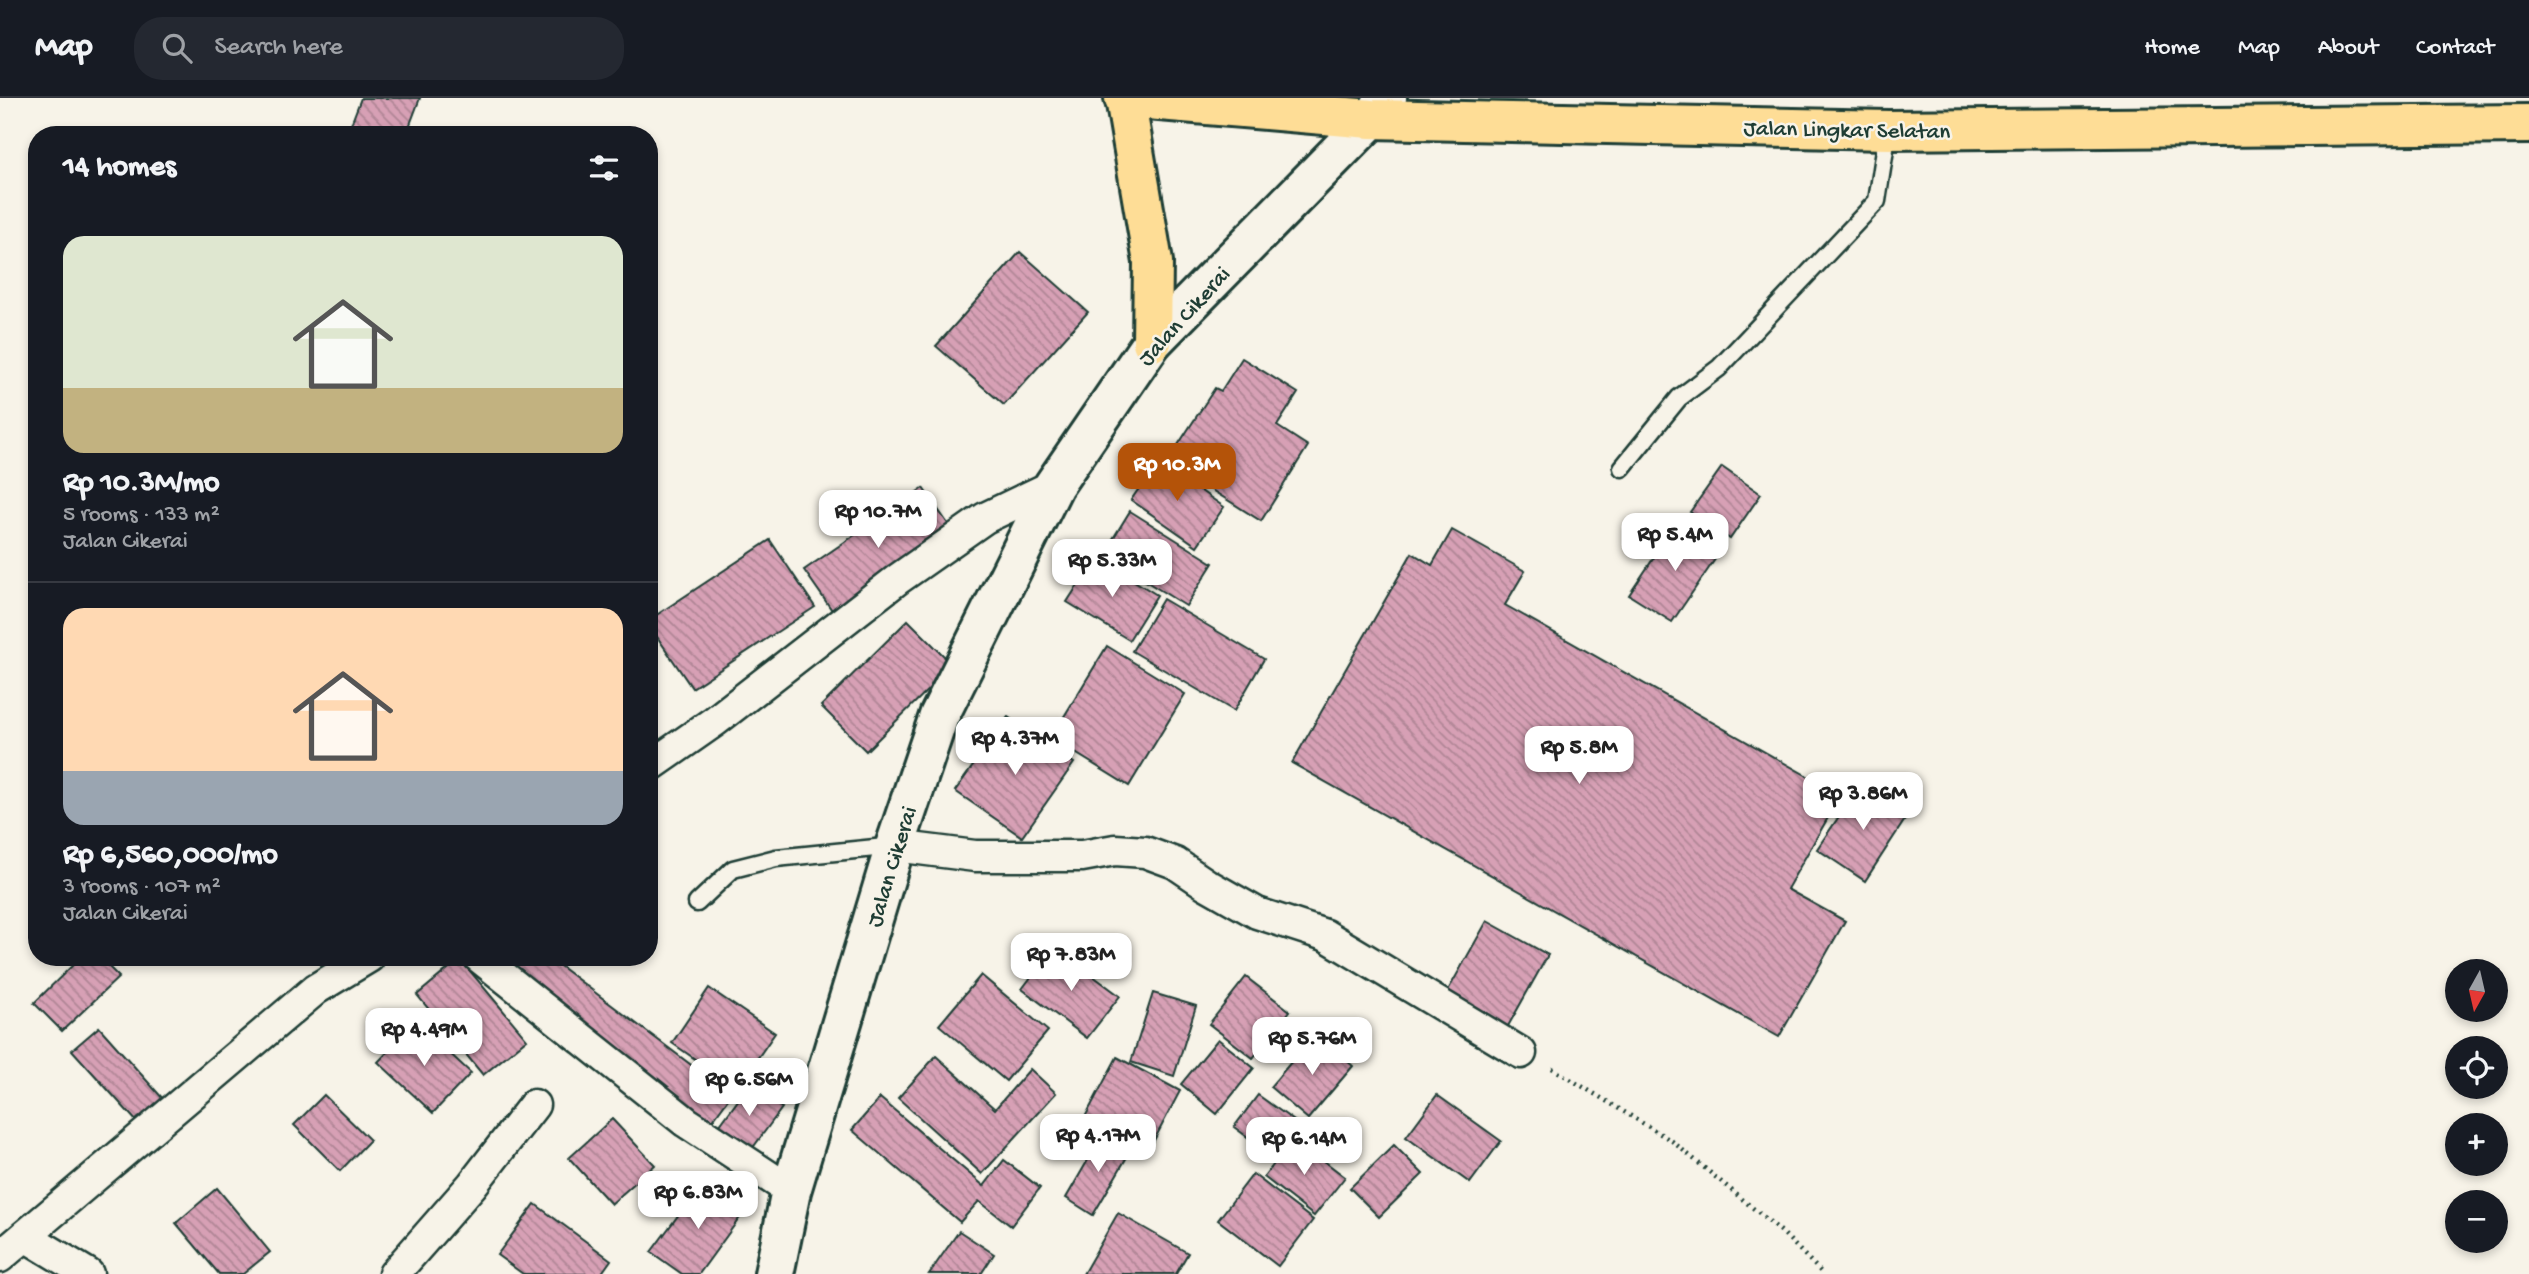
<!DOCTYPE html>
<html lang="en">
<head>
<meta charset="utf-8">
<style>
  :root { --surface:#171b24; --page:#242831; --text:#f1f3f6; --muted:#9ea1a6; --line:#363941; --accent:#b45309 }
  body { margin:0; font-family:"Gochi Hand",sans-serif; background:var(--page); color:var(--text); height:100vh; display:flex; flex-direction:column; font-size:26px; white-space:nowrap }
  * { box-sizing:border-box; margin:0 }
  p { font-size:23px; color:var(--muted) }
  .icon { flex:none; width:38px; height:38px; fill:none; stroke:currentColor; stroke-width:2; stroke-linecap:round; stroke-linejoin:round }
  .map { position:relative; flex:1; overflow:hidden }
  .details { position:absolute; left:28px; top:28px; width:630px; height:840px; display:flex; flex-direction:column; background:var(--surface); border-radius:28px; box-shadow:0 4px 10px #0003 }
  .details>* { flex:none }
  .needle { width:46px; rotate:188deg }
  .buttons { position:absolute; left:2445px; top:861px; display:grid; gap:14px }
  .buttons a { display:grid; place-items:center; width:63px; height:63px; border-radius:50%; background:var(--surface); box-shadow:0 4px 10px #0003; font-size:35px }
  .price { position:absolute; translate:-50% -60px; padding:0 16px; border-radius:14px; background:#fff; color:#222; font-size:23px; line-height:46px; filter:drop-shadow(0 2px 4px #0008) }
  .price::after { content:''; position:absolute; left:50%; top:42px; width:21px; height:16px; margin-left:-10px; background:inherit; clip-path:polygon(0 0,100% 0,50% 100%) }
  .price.active { background:var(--accent); color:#fff }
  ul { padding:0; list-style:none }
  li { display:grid; align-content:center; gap:14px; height:371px; padding:0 35px }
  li+li { border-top:2px solid var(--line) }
  li span { display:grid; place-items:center; height:217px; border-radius:21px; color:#555 }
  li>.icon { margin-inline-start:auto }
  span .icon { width:126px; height:126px; fill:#fffc; stroke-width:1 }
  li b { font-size:30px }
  h2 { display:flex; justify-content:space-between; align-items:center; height:84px; padding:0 35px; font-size:30px }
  header { display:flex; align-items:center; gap:42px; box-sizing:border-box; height:98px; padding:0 35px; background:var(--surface); border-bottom:2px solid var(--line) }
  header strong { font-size:33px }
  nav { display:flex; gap:38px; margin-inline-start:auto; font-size:24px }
  .search { width:490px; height:63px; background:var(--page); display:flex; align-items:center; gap:18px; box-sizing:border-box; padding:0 24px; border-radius:28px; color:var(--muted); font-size:26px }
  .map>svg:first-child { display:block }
  .building { fill:url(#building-back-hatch); stroke:#1f3d34; stroke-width:2 }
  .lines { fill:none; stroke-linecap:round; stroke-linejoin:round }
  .service-casing { stroke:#1f3d34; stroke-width:21 }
  .minor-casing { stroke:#1f3d34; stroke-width:35 }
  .tertiary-casing { stroke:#1f3d34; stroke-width:44 }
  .trunk-casing { stroke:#1f3d34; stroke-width:44 }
  .path { stroke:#1f3d34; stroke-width:4.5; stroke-dasharray:2 5; stroke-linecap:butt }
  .service { stroke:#f7f3e8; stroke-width:16 }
  .minor { stroke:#f7f3e8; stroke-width:30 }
  .tertiary { stroke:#f7f3e8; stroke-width:38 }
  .trunk { stroke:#fedd96; stroke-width:38 }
  .labels { text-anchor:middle; stroke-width:5; stroke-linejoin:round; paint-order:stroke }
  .street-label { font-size:23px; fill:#1f3d34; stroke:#f7f3e8 }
</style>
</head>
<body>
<header>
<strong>Map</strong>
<div class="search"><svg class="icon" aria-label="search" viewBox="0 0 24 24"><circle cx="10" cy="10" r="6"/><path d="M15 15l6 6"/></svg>Search here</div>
<nav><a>Home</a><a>Map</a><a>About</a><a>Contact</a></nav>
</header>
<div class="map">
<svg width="2529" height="1176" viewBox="0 0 2529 1176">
  <defs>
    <pattern id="building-back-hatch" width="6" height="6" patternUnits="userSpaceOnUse" patternTransform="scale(1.75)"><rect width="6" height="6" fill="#d7a0b5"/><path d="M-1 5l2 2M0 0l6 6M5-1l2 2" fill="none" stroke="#ae8494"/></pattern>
  </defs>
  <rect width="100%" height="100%" fill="#f7f3e8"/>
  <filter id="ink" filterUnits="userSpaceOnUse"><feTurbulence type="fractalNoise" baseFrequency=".0143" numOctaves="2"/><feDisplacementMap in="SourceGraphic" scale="14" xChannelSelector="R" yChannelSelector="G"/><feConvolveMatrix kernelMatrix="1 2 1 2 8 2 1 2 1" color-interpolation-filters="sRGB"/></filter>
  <g filter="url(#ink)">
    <g class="building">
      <path d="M 361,0 L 420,0 L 406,37 L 347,37 Z"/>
      <path d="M 1020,154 L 1088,214 L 1004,307 L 936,248 Z"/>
      <path d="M 1242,260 L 1298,295 L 1277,328 L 1308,348 L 1261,423 L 1167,364 L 1215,290 L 1221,293 Z"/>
      <path d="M 1158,363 L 1224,409 L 1197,448 L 1131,402 Z"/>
      <path d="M 1722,369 L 1761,396 L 1730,441 L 1690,414 Z"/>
      <path d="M 923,390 L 953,433 L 834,515 L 804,472 Z"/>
      <path d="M 1130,413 L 1213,465 L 1186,508 L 1103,457 Z"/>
      <path d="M 1677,425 L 1720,454 L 1672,524 L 1629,497 Z"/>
      <path d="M 1452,432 L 1525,473 L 1505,507 L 1841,697 L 1787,791 L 1845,823 L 1779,939 L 1292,665 L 1412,455 L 1432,467 Z"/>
      <path d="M 770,442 L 815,509 L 692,590 L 649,527 L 649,522 Z"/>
      <path d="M 1096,459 L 1157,497 L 1129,542 L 1067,504 Z"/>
      <path d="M 1163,501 L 1264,561 L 1234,613 L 1132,553 Z"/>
      <path d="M 908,522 L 953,567 L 866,653 L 821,608 Z"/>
      <path d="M 1107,548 L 1185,596 L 1129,688 L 1051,640 Z"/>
      <path d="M 1008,619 L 1074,665 L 1022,739 L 955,693 Z"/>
      <path d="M 1861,686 L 1908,717 L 1865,783 L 1817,751 Z"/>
      <path d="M 1487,823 L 1548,857 L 1503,937 L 1442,903 Z"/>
      <path d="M 1054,849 L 1120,898 L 1087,940 L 1022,891 Z"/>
      <path d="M 81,859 L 99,859 L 119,879 L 62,933 L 34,905 Z"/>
      <path d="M 489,859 L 548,859 L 731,997 L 709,1027 Z"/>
      <path d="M 460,861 L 527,941 L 483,977 L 417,897 Z"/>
      <path d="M 981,877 L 1048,933 L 1006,983 L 939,927 Z"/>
      <path d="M 1246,879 L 1290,913 L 1253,960 L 1209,926 Z"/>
      <path d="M 709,890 L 775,935 L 737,990 L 672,945 Z"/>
      <path d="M 1153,895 L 1196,908 L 1174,978 L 1131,964 Z"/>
      <path d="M 416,924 L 471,975 L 433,1015 L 378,964 Z"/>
      <path d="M 99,929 L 164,1002 L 138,1025 L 72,952 Z"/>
      <path d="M 1315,936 L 1353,968 L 1308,1021 L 1270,989 Z"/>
      <path d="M 1218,941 L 1254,970 L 1217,1016 L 1181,986 Z"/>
      <path d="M 936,958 L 995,1011 L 1030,971 L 1056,995 L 982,1076 L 898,1000 Z"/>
      <path d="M 1117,959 L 1180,993 L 1149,1052 L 1085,1019 Z"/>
      <path d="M 750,986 L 782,1010 L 749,1055 L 717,1031 Z"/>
      <path d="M 324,997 L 370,1042 L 340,1073 L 294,1027 Z"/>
      <path d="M 1258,997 L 1297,1025 L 1273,1058 L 1234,1029 Z"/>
      <path d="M 1437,997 L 1501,1043 L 1470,1085 L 1406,1039 Z"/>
      <path d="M 880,1000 L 984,1088 L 1004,1062 L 1040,1090 L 1011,1128 L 979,1103 L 960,1124 L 852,1032 Z"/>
      <path d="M 612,1021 L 655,1067 L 611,1106 L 569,1060 Z"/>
      <path d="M 1103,1036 L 1131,1052 L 1093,1117 L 1066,1100 Z"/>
      <path d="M 1294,1040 L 1345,1079 L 1314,1118 L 1264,1079 Z"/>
      <path d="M 1394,1047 L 1423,1076 L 1379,1119 L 1350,1090 Z"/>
      <path d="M 1253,1076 L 1313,1122 L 1278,1168 L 1218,1122 Z"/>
      <path d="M 703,1084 L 744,1114 L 699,1176 L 682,1176 L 651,1154 Z"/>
      <path d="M 217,1090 L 270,1154 L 243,1176 L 219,1176 L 176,1125 Z"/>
      <path d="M 535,1106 L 611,1162 L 601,1176 L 523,1176 L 497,1157 Z"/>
      <path d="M 1118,1115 L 1188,1155 L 1176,1176 L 1083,1176 Z"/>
      <path d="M 959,1133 L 994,1156 L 981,1176 L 929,1176 Z"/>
    </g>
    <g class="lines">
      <g class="service-casing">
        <g id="service">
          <path d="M 1622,370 L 1679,300 L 1719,270 L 1877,103 L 1888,32"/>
          <path d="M 697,805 L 733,771 L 776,760 L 895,748"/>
        </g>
      </g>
      <g class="minor-casing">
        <g id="minor">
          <path d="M 649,669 L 715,623 L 898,481 L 985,420 L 1054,387"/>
          <path d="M 895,748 L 975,758 L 1082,758 L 1115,752 L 1145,754 L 1175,765 L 1206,786 L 1257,815 L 1325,837 L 1521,955"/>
          <path d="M 479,859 L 686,1024 L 791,1093"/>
          <path d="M 25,1138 L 88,1176"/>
          <path d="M 0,1159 L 316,891 L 369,859"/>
          <path d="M 394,1176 L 472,1087 L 534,1007"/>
        </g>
      </g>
      <g class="tertiary-casing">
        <path id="tertiary" d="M 774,1176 L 791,1093 L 895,748 L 939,618 L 1054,387 L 1152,244 L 1371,21 L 1387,0"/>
      </g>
      <g class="trunk-casing">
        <g id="trunk">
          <path d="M 1124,0 L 1371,21 L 1888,32 L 2529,26"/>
          <path d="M 1125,0 L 1153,164 L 1152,244"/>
        </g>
      </g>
      <path class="path" d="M 1552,970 L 1672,1043 L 1782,1134 L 1823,1176"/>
      <use href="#service" class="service"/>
      <use href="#minor" class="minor"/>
      <use href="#tertiary" class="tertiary"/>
      <use href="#trunk" class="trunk"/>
    </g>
  </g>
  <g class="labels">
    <g class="street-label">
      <text transform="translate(1847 30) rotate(1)" y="8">Jalan Lingkar Selatan</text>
      <text transform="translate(1183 217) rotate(-48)" y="8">Jalan Cikerai</text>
      <text transform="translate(890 768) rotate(-73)" y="8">Jalan Cikerai</text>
    </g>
  </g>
</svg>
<div class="buttons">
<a><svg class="needle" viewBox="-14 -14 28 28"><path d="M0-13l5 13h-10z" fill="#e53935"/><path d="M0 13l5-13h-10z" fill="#9ea1a6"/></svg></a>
<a><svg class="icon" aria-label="locate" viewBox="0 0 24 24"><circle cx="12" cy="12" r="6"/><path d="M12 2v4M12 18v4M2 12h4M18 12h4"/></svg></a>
<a>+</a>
<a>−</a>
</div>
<b class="price active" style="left:1177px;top:405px">Rp 10.3M</b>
<b class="price" style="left:878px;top:452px">Rp 10.7M</b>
<b class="price" style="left:1675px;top:475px">Rp 5.4M</b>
<b class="price" style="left:1112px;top:501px">Rp 5.33M</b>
<b class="price" style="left:1015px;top:679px">Rp 4.37M</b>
<b class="price" style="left:1579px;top:688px">Rp 5.8M</b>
<b class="price" style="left:1863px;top:734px">Rp 3.86M</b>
<b class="price" style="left:1071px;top:895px">Rp 7.83M</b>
<b class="price" style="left:424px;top:970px">Rp 4.49M</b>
<b class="price" style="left:1312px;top:979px">Rp 5.76M</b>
<b class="price" style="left:749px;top:1020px">Rp 6.56M</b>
<b class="price" style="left:1098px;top:1076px">Rp 4.17M</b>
<b class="price" style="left:1304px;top:1079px">Rp 6.14M</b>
<b class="price" style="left:698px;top:1133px">Rp 6.83M</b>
<section class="details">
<h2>14 homes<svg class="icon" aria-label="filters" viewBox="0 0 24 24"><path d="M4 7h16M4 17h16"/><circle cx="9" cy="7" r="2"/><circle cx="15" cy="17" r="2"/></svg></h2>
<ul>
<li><span style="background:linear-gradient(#dfe7d0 70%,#c2b280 0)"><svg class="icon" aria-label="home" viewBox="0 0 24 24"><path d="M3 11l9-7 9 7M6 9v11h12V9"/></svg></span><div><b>Rp 10.3M/mo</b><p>5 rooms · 133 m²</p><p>Jalan Cikerai</p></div></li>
<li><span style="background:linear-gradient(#ffd9b3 75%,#9aa5b1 0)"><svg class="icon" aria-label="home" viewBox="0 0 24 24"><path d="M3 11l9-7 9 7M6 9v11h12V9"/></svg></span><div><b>Rp 6,560,000/mo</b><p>3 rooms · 107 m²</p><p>Jalan Cikerai</p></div></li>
</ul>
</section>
</div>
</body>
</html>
